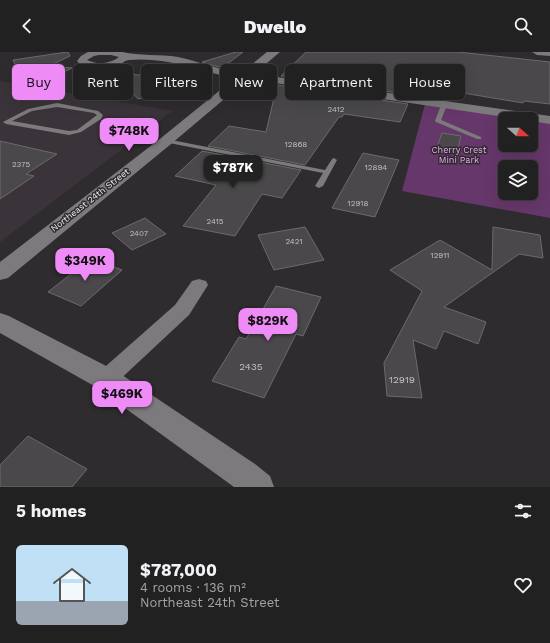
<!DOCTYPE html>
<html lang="en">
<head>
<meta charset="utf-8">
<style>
  :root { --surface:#222122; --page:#2e2e2f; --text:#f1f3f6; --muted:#a2a3a5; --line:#3f3e40; --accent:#ef8bf7 }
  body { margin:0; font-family:"Work Sans",sans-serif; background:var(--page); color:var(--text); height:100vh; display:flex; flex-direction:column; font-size:15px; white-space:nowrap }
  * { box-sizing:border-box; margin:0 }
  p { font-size:13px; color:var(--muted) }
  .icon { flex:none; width:22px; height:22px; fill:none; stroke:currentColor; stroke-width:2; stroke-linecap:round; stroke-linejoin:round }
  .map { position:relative; height:435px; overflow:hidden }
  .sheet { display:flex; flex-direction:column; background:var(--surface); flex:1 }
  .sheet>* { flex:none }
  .guide { position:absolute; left:12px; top:12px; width:526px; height:36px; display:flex; gap:8px }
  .needle { width:26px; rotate:111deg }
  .fabs { position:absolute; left:498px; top:60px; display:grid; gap:8px }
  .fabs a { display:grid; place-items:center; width:40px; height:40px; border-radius:6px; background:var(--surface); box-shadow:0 4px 16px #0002,0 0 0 1px var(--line); font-size:20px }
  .price { position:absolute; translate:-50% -34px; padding:0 9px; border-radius:8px; background:var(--accent); color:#111; font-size:13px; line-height:26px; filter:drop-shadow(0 1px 2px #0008) }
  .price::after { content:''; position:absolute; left:50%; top:24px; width:12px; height:9px; margin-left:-6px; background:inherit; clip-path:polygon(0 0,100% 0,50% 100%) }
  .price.on { background:#222; color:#fff }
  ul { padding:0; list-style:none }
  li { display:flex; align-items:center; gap:12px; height:100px; padding:0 16px }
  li+li { border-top:1px solid var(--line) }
  li span { display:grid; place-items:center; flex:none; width:112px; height:80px; border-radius:6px; color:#555 }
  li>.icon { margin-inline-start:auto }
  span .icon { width:48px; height:48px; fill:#fffc; stroke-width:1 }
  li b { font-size:17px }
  h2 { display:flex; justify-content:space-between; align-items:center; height:48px; padding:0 16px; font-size:17px }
  .pill { padding:0 14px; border-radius:6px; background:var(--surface); box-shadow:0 4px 16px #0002,0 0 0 1px var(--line); font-size:14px; line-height:36px }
  .pill.on { background:var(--accent); color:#111 }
  header { display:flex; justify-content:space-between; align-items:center; height:52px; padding:0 16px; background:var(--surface); font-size:18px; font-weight:800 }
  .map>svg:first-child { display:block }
  .built { fill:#3a343a }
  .green { fill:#66376a; fill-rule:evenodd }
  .building { fill:#4a484a; stroke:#6c6a6d }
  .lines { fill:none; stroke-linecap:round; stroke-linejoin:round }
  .service { fill:#7c7a7c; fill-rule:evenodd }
  .minor { fill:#7c7a7c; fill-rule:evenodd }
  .tertiary { fill:#7c7a7c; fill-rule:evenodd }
  .labels { text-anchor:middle; stroke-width:3; stroke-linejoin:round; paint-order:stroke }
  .number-label { font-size:8px; fill:#c2c1c3 }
  .far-park-label { font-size:9px; fill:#efa5f5; stroke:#2e2c2e }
  .far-street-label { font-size:9px; fill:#eae9eb; stroke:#2e2c2e }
  .near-number-label { font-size:10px; fill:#c2c1c3 }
</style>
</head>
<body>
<header><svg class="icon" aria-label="back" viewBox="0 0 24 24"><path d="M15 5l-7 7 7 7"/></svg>Dwello<svg class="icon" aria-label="search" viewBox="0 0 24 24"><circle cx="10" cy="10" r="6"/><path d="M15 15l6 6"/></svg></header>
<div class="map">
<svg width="550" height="435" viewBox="0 0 550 435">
  <rect width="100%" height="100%" fill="#2e2c2e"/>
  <path class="built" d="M 0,29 L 172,59 L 0,190 Z"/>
  <path class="green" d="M 425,52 L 550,69 L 550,166 L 402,139 ZM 505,67 L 531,67 L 531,93 L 505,93 ZM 505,115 L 531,115 L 531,141 L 505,141 Z"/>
  <g class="building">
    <path d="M 67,0 L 68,0 L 70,4 L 49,14 L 72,16 L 27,39 L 13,8 Z"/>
    <path d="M 236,0 L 243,0 L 222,16 L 202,10 Z"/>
    <path d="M 306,0 L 458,0 L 550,10 L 550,52 L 524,49 L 523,51 L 469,42 L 416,35 L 412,43 L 281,24 Z"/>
    <path d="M 184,15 L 212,22 L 206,27 L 173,37 L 179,43 L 149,48 L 146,45 L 138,47 L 115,21 L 152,24 Z"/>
    <path d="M 277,33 L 408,52 L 400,70 L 344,62 L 342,65 L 339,65 L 305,113 L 208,94 L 229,74 L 266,80 Z"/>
    <path d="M 442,81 L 461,84 L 457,101 L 436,98 Z"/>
    <path d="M 0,89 L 57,102 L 26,122 L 34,124 L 0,147 Z"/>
    <path d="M 202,99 L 301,118 L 282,146 L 262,142 L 235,184 L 183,174 L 216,133 L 175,124 Z"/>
    <path d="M 363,101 L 399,108 L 375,165 L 332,156 Z"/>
    <path d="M 145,166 L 166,182 L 132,198 L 112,181 Z"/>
    <path d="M 305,175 L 324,208 L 274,218 L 258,183 Z"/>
    <path d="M 493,175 L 540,183 L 543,206 L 519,202 L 444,255 L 486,270 L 478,292 L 444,279 L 436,297 L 413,288 L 422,346 L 387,344 L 384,311 L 422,239 L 390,218 L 440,188 L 492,218 Z"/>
    <path d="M 91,206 L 122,218 L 81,254 L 48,240 Z"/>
    <path d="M 276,234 L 321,245 L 303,284 L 296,282 L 264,346 L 212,329 L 239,285 L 246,287 Z"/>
    <path d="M 28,384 L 87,417 L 72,435 L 0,435 L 0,413 Z"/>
  </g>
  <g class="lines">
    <g class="service">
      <path d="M 57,51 L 98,59 L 103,63 L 101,67 L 81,80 L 69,83 L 6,72 L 3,70 L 28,57 ZM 57,55 L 94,61 L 97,63 L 77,78 L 69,79 L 12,69 L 32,59 Z"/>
      <path d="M 444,51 L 447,53 L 441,68 L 481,85 L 481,87 L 477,87 L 436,70 L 435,69 L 441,53 Z"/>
      <path d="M 166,87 L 325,118 L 332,107 L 334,106 L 337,108 L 323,134 L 319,136 L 315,134 L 323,121 L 164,90 L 163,89 Z"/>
    </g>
    <g class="minor">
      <path d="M 88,0 L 122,0 C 139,4 160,2 178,5 C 192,8 207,13 221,17 L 550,64 L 550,72 L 531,69 L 531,67 L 519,67 L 220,23 C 189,15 162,5 129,8 C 125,8 122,12 118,13 C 106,18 86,20 77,9 L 81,4 ZM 99,3 L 111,3 L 119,5 C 110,12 97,13 87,8 L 94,4 Z"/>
      <path d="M 532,0 L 550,0 L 550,4 L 537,3 Z"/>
      <path d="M 199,227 L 206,229 L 208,233 L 189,263 L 114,333 L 106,336 L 98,333 L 95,327 L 98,321 L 175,253 L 192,229 Z"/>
    </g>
    <g class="tertiary">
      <path d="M 267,0 L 280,0 L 171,92 L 8,226 L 0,228 L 0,210 L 161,86 Z"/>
      <path d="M 0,261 L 9,264 L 116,319 L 255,412 L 270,424 L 274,435 L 234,435 L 96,335 L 0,281 Z"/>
    </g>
  </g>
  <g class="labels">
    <g class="number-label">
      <text x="336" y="60">2412</text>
      <text x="296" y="95">12868</text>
      <text x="21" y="115">2375</text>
      <text x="376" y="118">12894</text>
      <text x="358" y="154">12918</text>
      <text x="215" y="172">2415</text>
      <text x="139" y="184">2407</text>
      <text x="294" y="192">2421</text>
      <text x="440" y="206">12911</text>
    </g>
    <g class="far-park-label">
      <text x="459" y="101">Cherry Crest<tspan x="459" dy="10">Mini Park</tspan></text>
    </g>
    <g class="far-street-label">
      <text transform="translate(90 148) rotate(-38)" y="3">Northeast 24th Street</text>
    </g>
    <g class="near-number-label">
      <text x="251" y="318">2435</text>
      <text x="402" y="331">12919</text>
    </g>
  </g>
</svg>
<div class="fabs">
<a><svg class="needle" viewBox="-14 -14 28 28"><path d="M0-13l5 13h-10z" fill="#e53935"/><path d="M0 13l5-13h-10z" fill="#a2a3a5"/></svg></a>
<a><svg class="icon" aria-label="layers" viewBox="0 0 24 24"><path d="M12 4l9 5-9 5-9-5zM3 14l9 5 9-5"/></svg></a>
</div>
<b class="price" style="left:129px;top:100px">$748K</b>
<b class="price on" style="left:233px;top:137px">$787K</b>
<b class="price" style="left:85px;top:230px">$349K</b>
<b class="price" style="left:268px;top:290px">$829K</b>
<b class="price" style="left:122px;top:363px">$469K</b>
<div class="guide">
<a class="pill on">Buy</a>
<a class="pill">Rent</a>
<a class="pill">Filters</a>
<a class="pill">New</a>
<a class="pill">Apartment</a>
<a class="pill">House</a>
</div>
</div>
<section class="sheet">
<h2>5 homes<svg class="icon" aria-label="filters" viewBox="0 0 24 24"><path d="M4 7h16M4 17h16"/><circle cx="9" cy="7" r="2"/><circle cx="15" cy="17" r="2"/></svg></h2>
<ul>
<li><span style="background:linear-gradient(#bfe0f5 70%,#9aa5b1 0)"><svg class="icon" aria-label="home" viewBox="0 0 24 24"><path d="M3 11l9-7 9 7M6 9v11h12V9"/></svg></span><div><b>$787,000</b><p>4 rooms · 136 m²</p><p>Northeast 24th Street</p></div><svg class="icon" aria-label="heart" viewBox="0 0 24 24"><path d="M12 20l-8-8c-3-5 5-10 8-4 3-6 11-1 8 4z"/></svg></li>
</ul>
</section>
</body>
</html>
